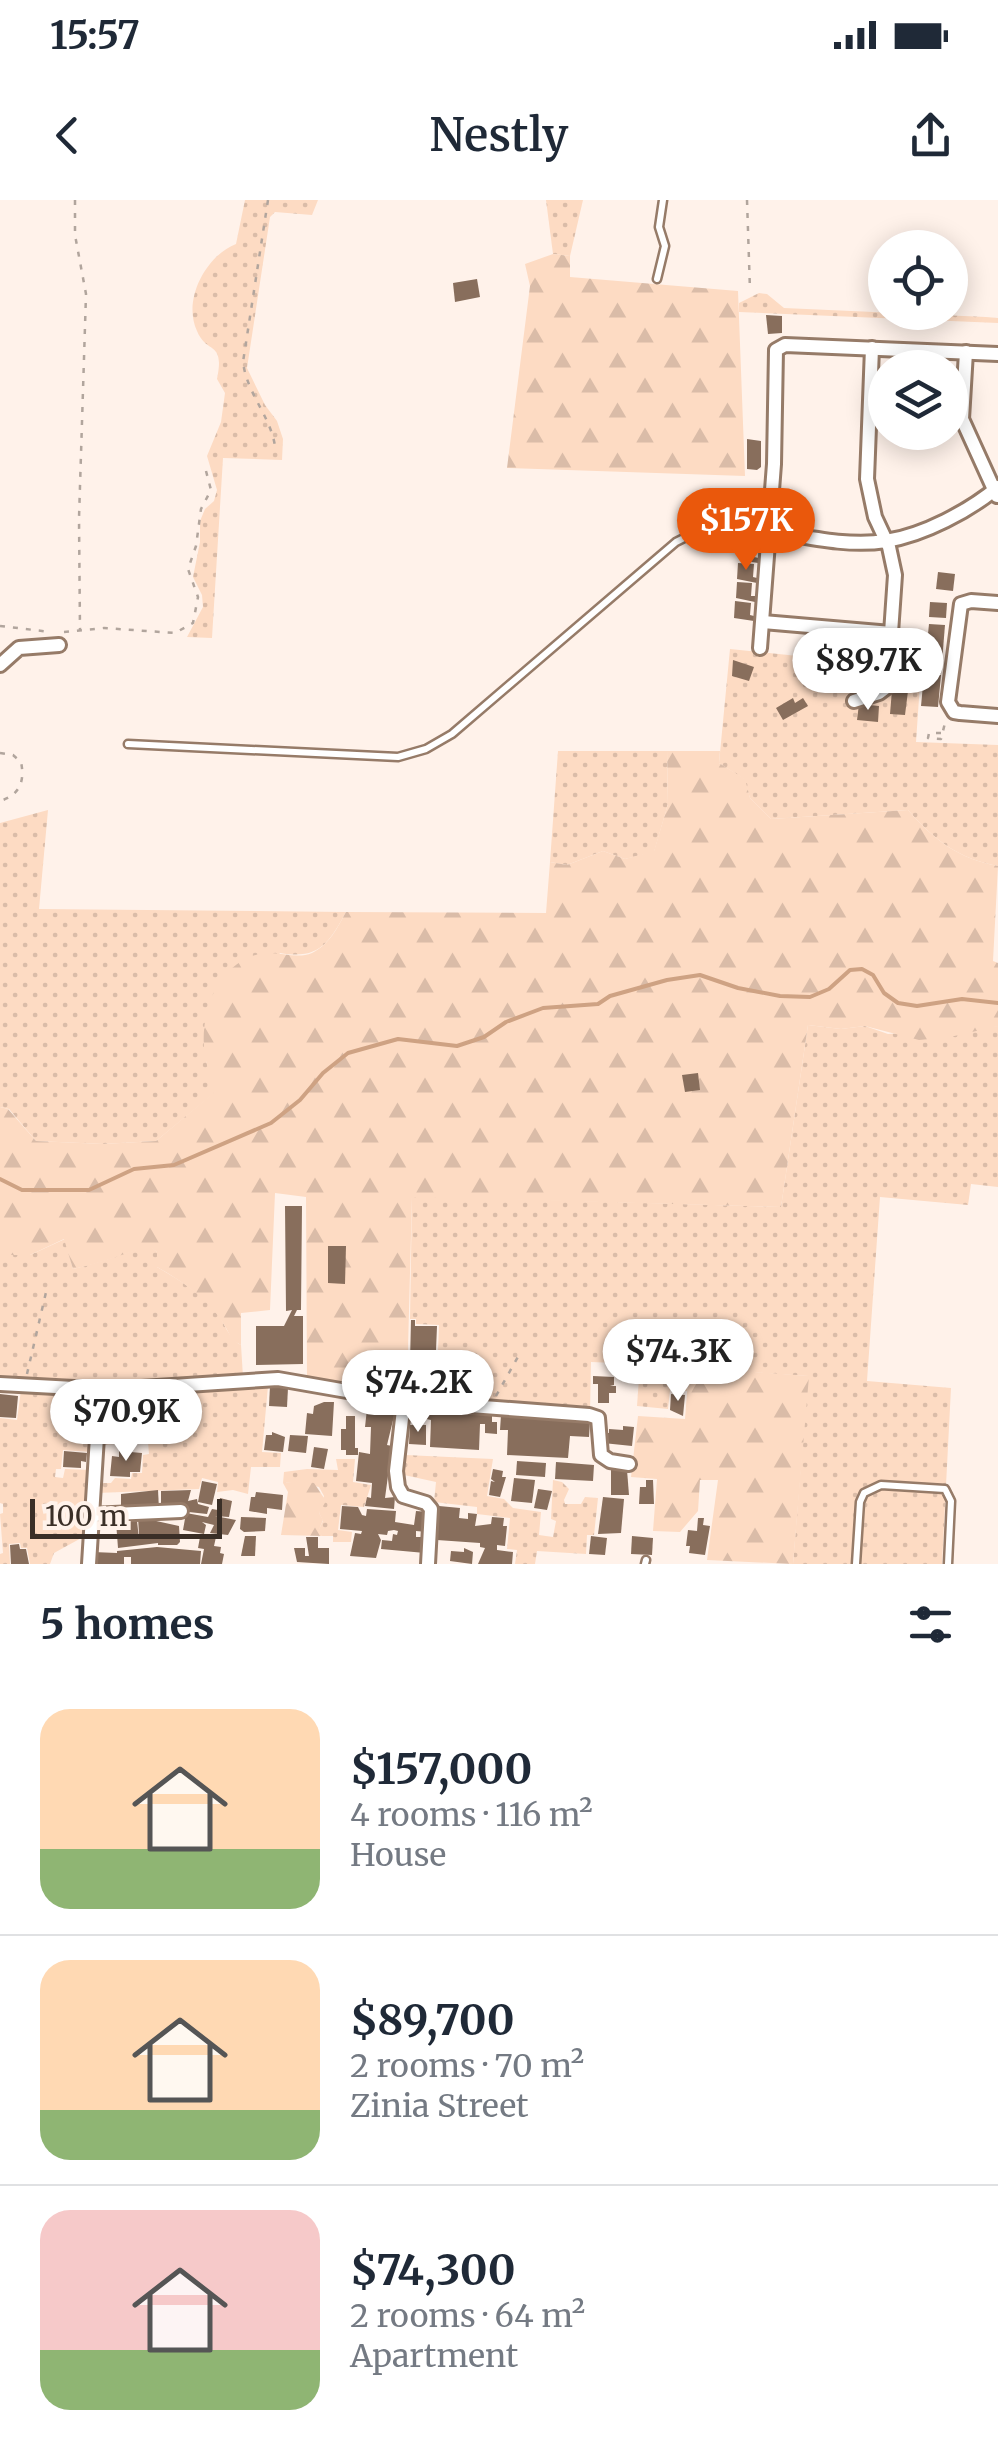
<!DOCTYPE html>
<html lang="en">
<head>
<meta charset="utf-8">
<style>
  :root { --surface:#fff; --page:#f6f6f7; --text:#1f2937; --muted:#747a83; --line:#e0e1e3; --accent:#ea580c }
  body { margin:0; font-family:Merriweather,serif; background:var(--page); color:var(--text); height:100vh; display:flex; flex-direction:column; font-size:38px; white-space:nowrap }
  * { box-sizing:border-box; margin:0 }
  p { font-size:32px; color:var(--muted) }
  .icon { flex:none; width:55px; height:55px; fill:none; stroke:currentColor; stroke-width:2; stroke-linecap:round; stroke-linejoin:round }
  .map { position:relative; height:1364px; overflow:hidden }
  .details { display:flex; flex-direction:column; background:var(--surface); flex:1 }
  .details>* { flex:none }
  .controls { position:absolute; left:868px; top:30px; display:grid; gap:20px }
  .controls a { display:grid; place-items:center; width:100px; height:100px; border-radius:50%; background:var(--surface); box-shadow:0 5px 25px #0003; font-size:50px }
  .scale { position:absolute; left:30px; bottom:25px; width:192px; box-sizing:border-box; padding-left:10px; border:5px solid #3a2f27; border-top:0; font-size:28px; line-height:35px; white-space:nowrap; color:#3a2f27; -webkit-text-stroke:8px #fff2ea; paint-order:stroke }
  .price { position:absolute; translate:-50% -85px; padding:0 22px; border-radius:35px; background:#fff; color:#222; font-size:32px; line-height:65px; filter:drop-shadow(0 2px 5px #0008) }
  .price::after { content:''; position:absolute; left:50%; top:60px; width:30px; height:22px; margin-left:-15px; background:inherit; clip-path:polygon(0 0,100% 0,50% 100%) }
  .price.on { background:var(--accent); color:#fff }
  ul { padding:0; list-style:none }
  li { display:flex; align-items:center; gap:30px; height:250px; padding:0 40px }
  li+li { border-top:2px solid var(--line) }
  li span { display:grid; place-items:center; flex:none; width:280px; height:200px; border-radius:30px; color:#555 }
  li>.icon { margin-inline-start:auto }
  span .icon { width:120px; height:120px; fill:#fffc; stroke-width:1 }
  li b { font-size:42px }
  h2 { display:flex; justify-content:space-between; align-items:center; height:120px; padding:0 40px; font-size:42px }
  .status { display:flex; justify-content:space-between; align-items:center; height:70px; padding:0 50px; background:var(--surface); direction:ltr }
  .status svg { height:28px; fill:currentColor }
  header { display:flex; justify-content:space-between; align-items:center; height:130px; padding:0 40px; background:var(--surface); font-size:45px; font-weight:600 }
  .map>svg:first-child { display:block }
  .grass { fill:url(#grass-dots) }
  .forest { fill:url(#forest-firs) }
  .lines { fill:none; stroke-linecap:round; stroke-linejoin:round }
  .stream { stroke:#cea283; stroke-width:4 }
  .building { fill:#886e5c }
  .service-casing { stroke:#967b68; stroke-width:11 }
  .minor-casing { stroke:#967b68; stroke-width:18 }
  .path { stroke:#b1a59d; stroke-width:2.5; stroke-dasharray:5 8; stroke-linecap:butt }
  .service { stroke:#fff; stroke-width:6 }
  .minor { stroke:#fff; stroke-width:12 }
</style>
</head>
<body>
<div class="status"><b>15:57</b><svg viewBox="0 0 49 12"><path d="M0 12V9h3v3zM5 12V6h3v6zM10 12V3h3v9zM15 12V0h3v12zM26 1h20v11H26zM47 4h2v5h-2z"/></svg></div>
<header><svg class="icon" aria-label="back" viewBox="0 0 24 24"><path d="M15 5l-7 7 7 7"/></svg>Nestly<svg class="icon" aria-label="share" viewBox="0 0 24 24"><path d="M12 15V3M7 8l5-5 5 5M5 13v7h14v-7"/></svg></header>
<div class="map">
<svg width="998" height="1364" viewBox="0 0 998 1364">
  <defs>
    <pattern id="grass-dots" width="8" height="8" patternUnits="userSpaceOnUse" patternTransform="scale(2.5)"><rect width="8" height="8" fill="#fddbc3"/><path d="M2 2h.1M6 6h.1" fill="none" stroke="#dabca8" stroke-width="1.8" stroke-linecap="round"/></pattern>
    <pattern id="forest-firs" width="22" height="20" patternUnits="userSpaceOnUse" patternTransform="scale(2.5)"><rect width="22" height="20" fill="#fddbc3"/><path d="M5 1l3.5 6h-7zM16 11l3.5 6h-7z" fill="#dabca8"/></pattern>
  </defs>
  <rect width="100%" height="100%" fill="#fff2ea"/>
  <g class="grass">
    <path d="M 245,0 L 318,0 L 312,15 L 275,12 L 270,17 L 247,168 L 265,205 L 277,221 L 283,239 L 282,260 L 223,258 L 212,438 L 187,437 L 203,407 L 202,395 L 193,377 L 200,342 L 200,321 L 205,309 L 214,301 L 217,290 L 207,256 L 221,222 L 225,193 L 217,179 C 225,140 207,155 197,131 C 182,99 207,55 236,44 Z"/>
    <path d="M 546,0 L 583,0 L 570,56 L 553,54 Z"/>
    <path d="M 759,93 L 767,94 L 784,108 L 986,117 L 998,118 L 998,123 L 739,112 L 739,103 Z"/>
    <path d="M 730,449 L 921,469 L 916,542 L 998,545 L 998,666 C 959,659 934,640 908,610 L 771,619 L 750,598 L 744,579 L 719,563 Z"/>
    <path d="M 558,551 L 667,551 L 668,604 L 654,652 L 625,659 L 603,651 L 567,665 L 550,662 Z"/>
    <path d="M 48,610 L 39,709 L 346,712 C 329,743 319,760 280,753 L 206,861 L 218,890 L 156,941 L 103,944 L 36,941 L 9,909 L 0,907 L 0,623 Z"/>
    <path d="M 808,825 L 841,829 L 865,826 L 888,834 L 998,826 L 998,987 L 971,984 L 968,1005 L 880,997 L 867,1181 L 951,1188 L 942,1364 L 793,1364 L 808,1176 L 688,1168 L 687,1191 L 670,1190 L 668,1209 L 637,1206 L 640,1164 L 591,1162 L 590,1212 L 401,1195 L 407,1187 L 408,1164 L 427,1165 L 427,1175 L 437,1175 L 439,1125 L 416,1124 L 416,1119 L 410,1119 L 412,996 L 781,1007 Z"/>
    <path d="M 65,1039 L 73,1069 C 100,1063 123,1053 150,1046 L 157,1052 L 157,1067 C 176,1078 197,1091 212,1106 C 224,1118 226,1137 241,1145 L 243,1177 L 117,1185 L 0,1181 L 0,1055 L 30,1055 Z"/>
    <path d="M 268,1186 L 262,1252 L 281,1253 L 280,1267 L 251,1267 L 248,1294 L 233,1290 L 217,1292 L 218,1282 L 202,1278 L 199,1289 L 97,1293 L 97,1283 L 111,1283 L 115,1278 L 131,1279 L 132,1273 L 142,1273 L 143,1255 L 149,1254 L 148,1242 L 101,1245 L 104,1199 L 107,1194 Z"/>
    <path d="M 21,1190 L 67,1194 L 64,1230 L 68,1234 L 94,1236 L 92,1252 L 63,1250 L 61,1269 L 56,1269 L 55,1277 L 63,1278 L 65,1269 L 90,1270 L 85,1336 L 54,1353 L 50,1364 L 30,1364 L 27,1348 L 21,1348 L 20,1343 L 9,1344 L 10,1364 L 0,1364 L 0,1354 L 3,1353 L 0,1314 L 3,1313 L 3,1304 L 0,1303 L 0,1218 L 17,1220 Z"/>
    <path d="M 405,1255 L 493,1259 L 487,1296 L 504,1299 L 513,1308 L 541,1312 L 539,1335 L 553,1337 L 556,1321 L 551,1319 L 553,1280 L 562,1282 L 569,1289 L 564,1300 L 565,1304 L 581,1304 L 585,1297 L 598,1298 L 594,1335 L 587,1335 L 586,1354 L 537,1351 L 535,1364 L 515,1364 L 517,1350 L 507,1349 L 510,1318 L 477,1314 L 477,1307 L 434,1302 L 436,1282 L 404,1275 Z"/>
    <path d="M 336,1259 L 355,1259 L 353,1282 L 371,1285 L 364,1307 L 341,1305 L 338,1330 L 352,1332 L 351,1342 L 333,1342 L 333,1336 L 322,1336 L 318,1331 L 323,1321 L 319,1313 L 324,1296 L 319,1287 L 297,1282 L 283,1283 L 284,1272 L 307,1269 L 338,1270 Z"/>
  </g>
  <g class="forest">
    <path d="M 553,54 L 570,56 L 570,77 L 738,91 L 745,276 L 507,268 L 530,86 L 525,64 Z"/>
    <path d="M 667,551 L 720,551 L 719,563 L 745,579 L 750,598 L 771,619 L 908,610 C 934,640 959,659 998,666 L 993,761 L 998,763 L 998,826 L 950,837 L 919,840 L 865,826 L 841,829 L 808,825 L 781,1007 L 412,997 L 407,1187 L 401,1195 L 307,1179 L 306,997 L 275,993 L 270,1110 L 241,1113 L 241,1145 L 232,1140 C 218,1106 189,1085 157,1067 L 157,1052 L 150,1047 C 123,1053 100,1064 73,1069 L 64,1039 L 30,1055 L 0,1055 L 0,907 L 8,909 L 36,941 L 103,944 L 156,941 L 217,890 C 214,881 208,871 206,861 C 197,820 214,765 259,754 C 277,750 296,760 312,753 C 330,744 337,728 346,712 L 546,713 L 550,662 L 567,665 L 603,651 L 625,659 L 654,651 L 668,604 Z"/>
    <path d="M 689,1167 L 809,1176 L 793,1364 L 707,1360 L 718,1280 L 700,1280 L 698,1311 L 680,1332 L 653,1331 L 657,1279 L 631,1277 L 638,1216 L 685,1219 Z"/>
    <path d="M 299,1281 L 314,1283 L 326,1301 L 319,1313 L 323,1320 L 319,1330 L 322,1336 L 281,1335 L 288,1292 L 283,1283 Z"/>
  </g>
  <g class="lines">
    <path class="stream" d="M 0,979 L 22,990 L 89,990 L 134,969 L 174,965 L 271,923 L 300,900 L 323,873 L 348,853 L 398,839 L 457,846 L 484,837 L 506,822 L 543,808 L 598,804 L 610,796 L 667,780 L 700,775 L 738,788 L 780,796 L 810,797 L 829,789 L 850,770 L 862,769 L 873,775 L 884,793 L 898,803 L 917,806 L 962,799 L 998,803"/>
  </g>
  <g class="building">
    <path d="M 477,79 L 480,97 L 455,102 L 453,83 Z"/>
    <path d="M 766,115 L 782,116 L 782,133 L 768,134 Z"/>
    <path d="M 747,239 L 761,241 L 761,267 L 757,270 L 747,269 Z"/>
    <path d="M 740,344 L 755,345 L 754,357 L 759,358 L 758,363 L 739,360 Z"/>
    <path d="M 738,363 L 754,364 L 753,377 L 757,378 L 757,383 L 737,379 Z"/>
    <path d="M 938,372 L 955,374 L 953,391 L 936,389 Z"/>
    <path d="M 737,382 L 752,383 L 751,396 L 756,396 L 755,402 L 736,398 Z"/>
    <path d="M 735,401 L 751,403 L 750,415 L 754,416 L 754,421 L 734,418 Z"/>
    <path d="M 930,402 L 947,403 L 946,418 L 929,417 Z"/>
    <path d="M 929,424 L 945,425 L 941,474 L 924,473 Z"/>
    <path d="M 733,460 L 754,467 L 749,481 L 732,476 Z"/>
    <path d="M 924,474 L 941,475 L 938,507 L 921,506 Z"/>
    <path d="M 892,490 L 908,491 L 905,515 L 890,514 Z"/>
    <path d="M 793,498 L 795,503 L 803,498 L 808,506 L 783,520 L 776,508 Z"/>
    <path d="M 859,504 L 879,506 L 878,522 L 857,520 Z"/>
    <path d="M 698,873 L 700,890 L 685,892 L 682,875 Z"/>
    <path d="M 285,1006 L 302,1006 L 301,1110 L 297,1110 L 294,1116 L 303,1116 L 303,1164 L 256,1165 L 256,1126 L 284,1126 L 292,1110 L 286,1111 Z"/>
    <path d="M 328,1046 L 346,1046 L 345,1084 L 328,1083 Z"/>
    <path d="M 411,1120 L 415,1120 L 415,1126 L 437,1126 L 435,1175 L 428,1174 L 429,1163 L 410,1162 Z"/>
    <path d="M 593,1176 L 614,1177 L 614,1185 L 610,1186 L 616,1186 L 616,1193 L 609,1193 L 609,1203 L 598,1203 L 598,1184 L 593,1184 Z"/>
    <path d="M 270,1186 L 288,1188 L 287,1207 L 269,1206 Z"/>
    <path d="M 0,1194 L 18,1196 L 16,1218 L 0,1217 Z"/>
    <path d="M 671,1194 L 685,1195 L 683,1216 L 670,1210 Z"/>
    <path d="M 76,1197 L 95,1202 L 93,1235 L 73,1234 L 74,1215 L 82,1216 L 82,1208 L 75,1208 Z"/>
    <path d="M 324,1202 L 334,1202 L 332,1236 L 305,1234 L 307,1213 L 313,1214 L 314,1206 Z"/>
    <path d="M 410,1206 L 492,1214 L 492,1222 L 497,1222 L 497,1234 L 485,1233 L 485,1224 L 480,1224 L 479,1250 L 430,1247 L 431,1220 L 409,1215 Z"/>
    <path d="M 367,1209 L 395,1212 L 387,1245 L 392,1246 L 385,1298 L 395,1297 L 394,1309 L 365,1306 L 367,1297 L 371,1298 L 372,1283 L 356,1281 L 359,1252 L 370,1254 L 371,1227 L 365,1227 Z"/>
    <path d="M 501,1215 L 590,1221 L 589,1237 L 570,1236 L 568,1258 L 507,1255 L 508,1230 L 500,1230 Z"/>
    <path d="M 346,1216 L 355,1216 L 355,1248 L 358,1248 L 358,1255 L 346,1255 L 346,1250 L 341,1250 L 341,1229 L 346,1229 Z"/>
    <path d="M 410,1225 L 426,1225 L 426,1245 L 409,1244 Z"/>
    <path d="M 623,1226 L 634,1227 L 632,1246 L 603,1243 L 605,1233 L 609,1233 L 609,1229 L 623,1230 Z"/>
    <path d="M 272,1232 L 285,1237 L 283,1252 L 264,1250 L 266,1235 L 272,1235 Z"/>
    <path d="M 290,1235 L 308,1236 L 306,1253 L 288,1251 Z"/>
    <path d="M 314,1247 L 328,1249 L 324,1269 L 311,1267 Z"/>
    <path d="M 64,1251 L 87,1253 L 86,1262 L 81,1261 L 81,1268 L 63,1267 Z"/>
    <path d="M 119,1251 L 142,1253 L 140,1272 L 130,1272 L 130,1277 L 110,1276 L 112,1256 L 119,1257 Z"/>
    <path d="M 517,1261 L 546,1263 L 545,1277 L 516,1275 Z"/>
    <path d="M 556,1262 L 594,1265 L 593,1281 L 555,1279 Z"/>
    <path d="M 493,1269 L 503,1271 L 502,1277 L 506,1277 L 500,1297 L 489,1295 L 491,1281 L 495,1282 L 491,1279 Z"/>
    <path d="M 611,1269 L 627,1270 L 629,1295 L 611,1295 Z"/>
    <path d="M 514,1278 L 535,1280 L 532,1303 L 511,1301 Z"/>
    <path d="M 646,1280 L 653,1280 L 654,1304 L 639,1304 L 640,1287 L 646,1287 Z"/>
    <path d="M 202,1281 L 217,1284 L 212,1305 L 198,1302 Z"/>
    <path d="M 538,1289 L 552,1291 L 547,1310 L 534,1308 Z"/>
    <path d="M 158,1290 L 159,1309 L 121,1310 L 121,1294 Z"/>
    <path d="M 191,1290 L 188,1301 L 197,1299 L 198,1304 L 209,1307 L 207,1314 L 161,1309 L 161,1291 Z"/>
    <path d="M 256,1292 L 283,1295 L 282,1310 L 267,1308 L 267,1314 L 249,1311 L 251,1297 L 255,1297 Z"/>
    <path d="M 603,1297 L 624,1299 L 621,1333 L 598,1334 Z"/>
    <path d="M 220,1298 L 232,1301 L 229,1317 L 215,1316 L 236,1320 L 228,1335 L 210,1333 L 214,1325 L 202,1322 L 206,1325 L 204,1334 L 183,1330 L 186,1313 L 208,1317 L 212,1309 L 218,1310 Z"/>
    <path d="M 342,1306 L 358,1307 L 362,1315 L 366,1316 L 367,1309 L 396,1311 L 395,1322 L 414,1325 L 416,1311 L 429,1312 L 427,1332 L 416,1331 L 416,1337 L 423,1337 L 425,1353 L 381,1349 L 382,1340 L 392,1341 L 393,1334 L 397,1335 L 398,1331 L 394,1330 L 388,1331 L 387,1335 L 378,1334 L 381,1340 L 376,1358 L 350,1356 L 355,1333 L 361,1334 L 362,1331 L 340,1329 Z"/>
    <path d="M 439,1306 L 460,1308 L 459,1318 L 468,1319 L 468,1313 L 477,1314 L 475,1326 L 491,1324 L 492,1317 L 504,1318 L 503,1326 L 507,1326 L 505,1346 L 497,1345 L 497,1350 L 513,1352 L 512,1364 L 478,1364 L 485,1348 L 480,1347 L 480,1343 L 437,1340 Z"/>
    <path d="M 138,1317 L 179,1326 L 180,1342 L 177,1345 L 158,1345 L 158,1343 L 118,1348 L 116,1322 L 137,1321 L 139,1339 L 144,1337 L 143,1334 L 139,1334 Z"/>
    <path d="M 241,1317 L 266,1318 L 265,1331 L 244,1332 L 240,1329 Z"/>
    <path d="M 698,1318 L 704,1318 L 703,1325 L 710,1326 L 705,1355 L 689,1353 L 690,1346 L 686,1346 L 688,1330 L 697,1331 Z"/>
    <path d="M 205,1336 L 216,1337 L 214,1346 L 221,1347 L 220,1353 L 224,1354 L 222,1364 L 201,1364 L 204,1349 L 198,1348 L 200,1337 Z"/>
    <path d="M 245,1336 L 256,1336 L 255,1356 L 241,1356 Z"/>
    <path d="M 591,1336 L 607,1338 L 605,1355 L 589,1354 Z"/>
    <path d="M 632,1336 L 653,1338 L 652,1355 L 631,1354 Z"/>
    <path d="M 306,1337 L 318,1337 L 318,1348 L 329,1348 L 329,1364 L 297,1362 L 294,1348 L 305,1348 L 305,1356 L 309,1356 Z"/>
    <path d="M 19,1344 L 20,1349 L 26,1349 L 29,1364 L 11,1364 L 10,1345 Z"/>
    <path d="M 157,1347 L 201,1351 L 200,1364 L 131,1364 L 131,1357 L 124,1357 L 124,1364 L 95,1364 L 93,1352 L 117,1353 L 117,1351 Z"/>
    <path d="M 464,1348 L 473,1352 L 472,1364 L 450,1361 L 451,1351 L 464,1352 Z"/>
  </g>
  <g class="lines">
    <g class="service-casing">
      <g id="service">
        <path d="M 657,79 L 665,46 L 659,27 L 663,0"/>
        <path d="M 128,544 L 398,557 L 426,549 L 452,534 L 676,342 L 708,326 L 768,331"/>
        <path d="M 645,1364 L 646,1360"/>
        <path d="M 856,1364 L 860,1302 L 864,1293 L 881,1285 L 945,1289 L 951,1301 L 948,1364"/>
      </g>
    </g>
    <g class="minor-casing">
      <g id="minor">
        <path d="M 872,148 L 867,279 L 875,317 L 889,347 L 895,375 L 891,433"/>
        <path d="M 966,152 L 962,219 L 997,296"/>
        <path d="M 770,331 C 807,337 848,347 886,341 C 924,335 969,311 998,287"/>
        <path d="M 998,403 L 971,401 L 961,404 L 948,502 L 954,512 L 960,513 L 998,516"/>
        <path d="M 763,422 L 891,433 L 887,487 L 879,493 L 854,501"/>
        <path d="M 760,448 L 774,264 L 776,150 L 785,145 L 998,154"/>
        <path d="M 0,465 L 19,448 L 59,445"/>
        <path d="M 0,1184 L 111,1190 L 278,1179 L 404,1201 L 589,1215 L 598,1218 L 601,1255 L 610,1261 L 629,1264"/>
        <path d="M 404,1201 L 396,1271 L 398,1287 L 403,1296 L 426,1303 L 431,1309 L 428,1364"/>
        <path d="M 90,1315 L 181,1311"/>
        <path d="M 89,1364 L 100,1189"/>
      </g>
    </g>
    <g class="path">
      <path d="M 75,0 L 75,35 L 86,94 L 79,318 L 80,430"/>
      <path d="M 268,0 L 243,162 C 247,194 270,215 275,246"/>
      <path d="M 747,0 L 750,90"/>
      <path d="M 0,426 L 51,432"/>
      <path d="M 64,432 L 104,428 L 175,433 L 193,423 L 198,397 L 188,369 L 196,346 L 201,309 L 211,290 L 206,271"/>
      <path d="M 941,533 L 929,533 L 928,538 L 941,539 L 946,519"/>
      <path d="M 0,553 L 13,555 L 21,562 C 25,581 20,595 0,601"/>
      <path d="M 27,1174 L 47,1088"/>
      <path d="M 496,1196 L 519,1155"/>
    </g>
    <use href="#service" class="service"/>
    <use href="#minor" class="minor"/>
  </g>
</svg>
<div class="controls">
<a><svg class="icon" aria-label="locate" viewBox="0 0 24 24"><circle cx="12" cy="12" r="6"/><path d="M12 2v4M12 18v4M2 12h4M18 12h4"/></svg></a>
<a><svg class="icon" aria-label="layers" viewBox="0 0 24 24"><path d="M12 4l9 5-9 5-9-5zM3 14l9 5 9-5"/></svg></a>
</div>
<div class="scale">100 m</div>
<b class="price on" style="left:746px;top:373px">$157K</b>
<b class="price" style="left:868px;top:513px">$89.7K</b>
<b class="price" style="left:678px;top:1204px">$74.3K</b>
<b class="price" style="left:418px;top:1235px">$74.2K</b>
<b class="price" style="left:126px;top:1264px">$70.9K</b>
</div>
<section class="details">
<h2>5 homes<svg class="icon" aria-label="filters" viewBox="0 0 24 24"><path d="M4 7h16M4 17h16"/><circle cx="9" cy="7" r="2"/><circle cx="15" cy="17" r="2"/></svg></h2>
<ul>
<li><span style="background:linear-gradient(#ffd9b3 70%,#8fb573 0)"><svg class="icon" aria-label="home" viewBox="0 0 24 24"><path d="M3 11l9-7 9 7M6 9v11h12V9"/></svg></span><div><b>$157,000</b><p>4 rooms · 116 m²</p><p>House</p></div></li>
<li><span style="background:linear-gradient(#ffd9b3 75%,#8fb573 0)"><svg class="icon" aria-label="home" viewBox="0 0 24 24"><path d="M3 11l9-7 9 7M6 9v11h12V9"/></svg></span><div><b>$89,700</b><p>2 rooms · 70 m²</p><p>Zinia Street</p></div></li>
<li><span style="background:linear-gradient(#f6c9c9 70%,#8fb573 0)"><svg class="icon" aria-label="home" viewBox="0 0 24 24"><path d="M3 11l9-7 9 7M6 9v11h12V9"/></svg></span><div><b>$74,300</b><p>2 rooms · 64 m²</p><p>Apartment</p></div></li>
</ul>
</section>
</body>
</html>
